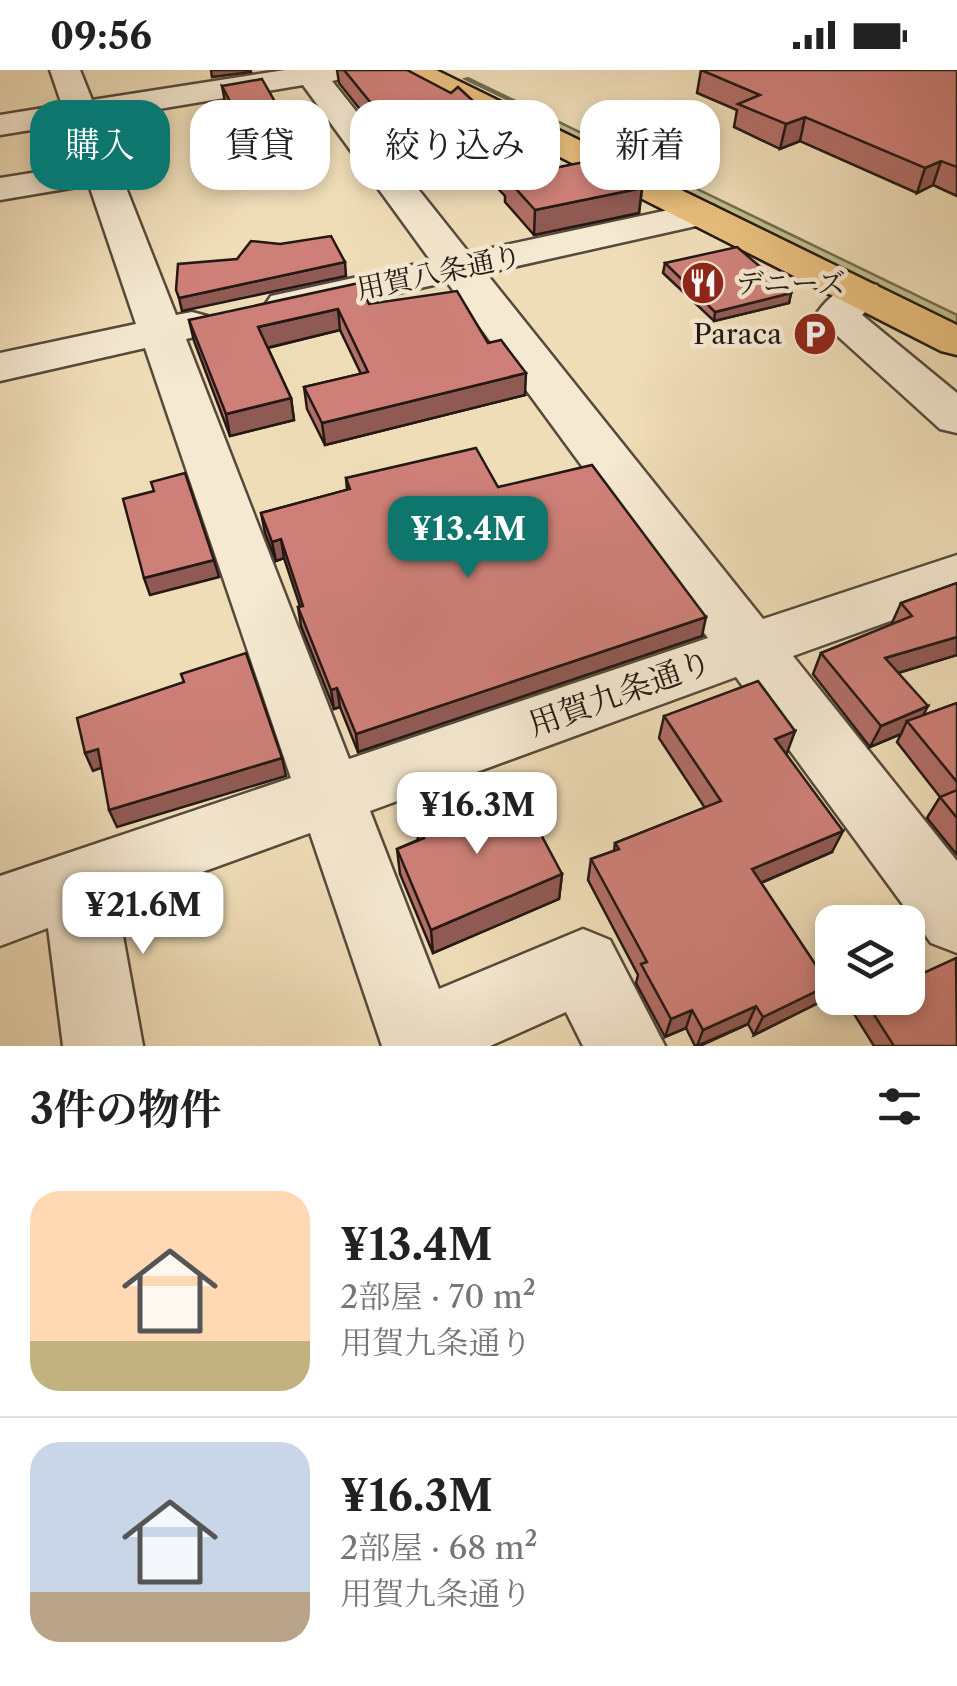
<!DOCTYPE html>
<html lang="ja">
<head>
<meta charset="utf-8">
<style>
  :root { --surface:#fff; --page:#f6f6f6; --text:#222; --muted:#767676; --line:#e0e0e0; --accent:#0f766e }
  body { margin:0; font-family:"Libre Caslon Text","Noto Serif JP",serif; background:var(--page); color:var(--text); height:100vh; display:flex; flex-direction:column; font-size:38px; white-space:nowrap }
  * { box-sizing:border-box; margin:0 }
  p { font-size:32px; color:var(--muted) }
  .icon { flex:none; width:55px; height:55px; fill:none; stroke:currentColor; stroke-width:2; stroke-linecap:round; stroke-linejoin:round }
  .map { position:relative; height:976px; overflow:hidden }
  .panel { display:flex; flex-direction:column; background:var(--surface); flex:1 }
  .panel>* { flex:none }
  .guide { position:absolute; left:30px; top:30px; width:898px; height:90px; display:flex; gap:20px }
  .tools { position:absolute; left:815px; top:835px; display:grid; gap:20px }
  .tools a { display:grid; place-items:center; width:110px; height:110px; border-radius:20px; background:var(--surface); box-shadow:0 5px 15px #0003; font-size:50px }
  .price { position:absolute; translate:-50% -85px; padding:0 22px; border-radius:20px; background:#fff; color:#222; font-size:32px; line-height:65px; filter:drop-shadow(0 2px 5px #0008) }
  .price::after { content:''; position:absolute; left:50%; top:60px; width:30px; height:22px; margin-left:-15px; background:inherit; clip-path:polygon(0 0,100% 0,50% 100%) }
  .price.on { background:var(--accent); color:#fff }
  ul { padding:0; list-style:none }
  li { display:flex; align-items:center; gap:30px; height:250px; padding:0 30px }
  li+li { border-top:2px solid var(--line) }
  li span { display:grid; place-items:center; flex:none; width:280px; height:200px; border-radius:30px; color:#555 }
  li>.icon { margin-inline-start:auto }
  span .icon { width:120px; height:120px; fill:#fffc; stroke-width:1 }
  li b { font-size:42px }
  h2 { display:flex; justify-content:space-between; align-items:center; height:120px; padding:0 30px; font-size:42px }
  .chip { padding:0 35px; border-radius:30px; background:var(--surface); box-shadow:0 5px 15px #0003; font-size:35px; line-height:90px }
  .chip.on { background:var(--accent); color:#fff }
  .status { display:flex; justify-content:space-between; align-items:center; height:70px; padding:0 50px; background:var(--surface); direction:ltr }
  .status svg { height:28px; fill:currentColor }
  .map>svg:first-child { display:block }
  .green { fill:#bfbf8b; stroke:#716c4f; stroke-width:2.5 }
  .lines { fill:none; stroke-linecap:round; stroke-linejoin:round }
  .minor-casing { stroke:#56493c; stroke-width:5 }
  .major-casing { stroke:#231813; stroke-width:5 }
  .minor { fill:#f5e9d1; fill-rule:evenodd }
  .major { fill:#e8be7c; fill-rule:evenodd }
  .wall { fill:#b16e67; stroke:#231813; stroke-width:2.5 }
  .shaded-wall { fill:#905a54; stroke:#231813; stroke-width:2.5 }
  .building { fill:#ce8078; stroke:#231813; stroke-width:2.5 }
  .labels { text-anchor:middle; stroke-width:9; stroke-linejoin:round; paint-order:stroke }
  .far-street-label { font-size:28px; fill:#231813; stroke:#f5e9d1 }
  .far-poi-label { font-size:28px; fill:#231813; stroke:#f5e9d1; text-anchor:start }
  .street-label { font-size:32px; fill:#231813; stroke:#f5e9d1 }
</style>
</head>
<body>
<div class="status"><b>09:56</b><svg viewBox="0 0 49 12"><path d="M0 12V9h3v3zM5 12V6h3v6zM10 12V3h3v9zM15 12V0h3v12zM26 1h20v11H26zM47 4h2v5h-2z"/></svg></div>
<div class="map">
<svg width="957" height="976" viewBox="0 0 957 976">
  <rect width="100%" height="100%" fill="#efddb8"/>
  <filter id="stains"><feTurbulence type="fractalNoise" baseFrequency=".002" numOctaves="4"/><feColorMatrix values="0 0 0 0 .2 0 0 0 0 .09 0 0 0 0 .02 0 0 0 .5 -.17"/></filter>
  <radialGradient id="worn" r=".72"><stop offset=".6" stop-color="#630" stop-opacity="0"/><stop offset="1" stop-color="#630" stop-opacity=".3"/></radialGradient>
  <path class="green" d="M 468,8 L 957,245 L 957,258 L 574,69 L 521,36 L 465,9 Z"/>
  <g class="lines">
    <g class="minor-casing">
      <g id="minor">
        <path d="M 50,0 L 80,0 L 92,30 L 285,0 L 357,0 L 353,6 L 332,11 L 469,183 L 701,133 L 714,136 L 720,144 L 714,152 L 486,203 L 763,549 L 957,485 L 957,527 L 793,586 L 957,791 L 957,883 L 931,873 L 736,607 L 370,741 L 439,919 L 583,859 L 610,870 L 665,976 L 583,976 L 566,942 L 490,976 L 382,976 L 310,763 L 117,833 L 143,976 L 63,976 L 48,858 L 0,876 L 0,806 L 291,708 L 145,278 L 0,311 L 0,283 L 136,254 L 89,115 L 0,130 L 0,108 L 82,95 L 68,54 L 0,65 L 0,45 L 62,35 ZM 303,15 L 431,191 L 271,226 L 265,235 L 271,244 L 286,248 L 447,212 L 708,568 L 349,689 L 186,269 L 207,264 L 214,255 L 207,246 L 192,242 L 176,245 L 99,49 Z"/>
        <path d="M 862,212 L 877,215 L 883,224 L 862,245 L 957,323 L 957,363 L 940,359 L 821,251 L 817,243 C 828,227 843,216 862,212 Z"/>
      </g>
    </g>
    <g class="major-casing">
      <path id="major" d="M 397,0 L 436,0 L 957,255 L 957,285 L 941,281 L 401,6 Z"/>
    </g>
    <use href="#minor" class="minor"/>
    <use href="#major" class="major"/>
  </g>
  <g class="wall">
    <path d="M 337,0 L 407,0 L 543,96 L 642,118 L 639,143 L 534,165 L 505,132 L 505,126 L 448,67 L 390,77 L 339,13 Z"/>
    <path d="M 701,0 L 957,0 L 957,126 L 933,115 L 917,123 L 800,71 L 780,79 L 734,57 L 737,40 L 697,23 Z"/>
    <path d="M 222,16 L 284,54 L 292,80 L 253,87 L 225,32 Z"/>
    <path d="M 665,193 L 791,223 L 789,233 L 714,251 L 663,203 Z"/>
    <path d="M 369,234 L 488,273 L 525,325 L 325,375 L 307,339 L 304,317 L 361,304 L 340,260 L 268,278 L 291,328 L 294,350 L 230,366 L 194,271 L 189,250 Z"/>
    <path d="M 346,408 L 498,417 L 702,566 L 358,682 L 340,637 L 334,639 L 301,556 L 298,537 L 300,536 L 284,488 L 276,491 L 265,463 L 261,443 L 347,420 Z"/>
    <path d="M 957,513 L 957,585 L 898,603 L 924,645 L 957,633 L 957,785 L 927,748 L 940,727 L 897,672 L 901,664 L 870,677 L 813,604 L 821,583 L 891,555 L 901,533 Z"/>
    <path d="M 664,646 L 795,661 L 786,683 L 832,782 L 761,813 L 829,915 L 818,933 L 754,965 L 748,954 L 700,976 L 695,976 L 686,958 L 665,967 L 636,913 L 638,905 L 588,810 L 591,789 L 614,781 L 615,773 L 705,738 L 659,668 Z"/>
    <path d="M 416,752 L 562,804 L 559,829 L 433,883 L 400,804 L 397,779 L 418,770 Z"/>
    <path d="M 864,929 L 957,976 L 874,976 L 854,944 Z"/>
  </g>
  <g class="shaded-wall">
    <path d="M 211,0 L 250,0 L 251,2 L 212,7 Z"/>
    <path d="M 448,44 L 448,67 L 390,77 L 388,54 Z"/>
    <path d="M 805,47 L 800,71 L 780,79 L 786,54 Z"/>
    <path d="M 290,63 L 292,80 L 253,87 L 250,70 Z"/>
    <path d="M 941,91 L 933,115 L 917,123 L 925,98 Z"/>
    <path d="M 642,118 L 639,143 L 534,165 L 535,140 Z"/>
    <path d="M 345,192 L 346,206 L 182,241 L 179,228 Z"/>
    <path d="M 791,223 L 789,233 L 714,251 L 715,242 Z"/>
    <path d="M 338,239 L 340,260 L 262,279 L 258,257 Z"/>
    <path d="M 526,303 L 525,325 L 325,375 L 322,353 Z"/>
    <path d="M 291,328 L 294,350 L 230,366 L 226,344 Z"/>
    <path d="M 281,469 L 284,488 L 276,491 L 272,472 Z"/>
    <path d="M 214,490 L 219,507 L 150,525 L 144,508 Z"/>
    <path d="M 706,547 L 702,566 L 358,682 L 356,664 Z"/>
    <path d="M 957,567 L 957,585 L 875,610 L 885,588 Z"/>
    <path d="M 337,618 L 340,637 L 334,639 L 331,620 Z"/>
    <path d="M 928,636 L 917,657 L 907,651 L 901,664 L 870,677 L 881,656 Z"/>
    <path d="M 795,661 L 787,683 L 768,691 L 775,669 Z"/>
    <path d="M 98,679 L 106,696 L 93,701 L 85,683 Z"/>
    <path d="M 282,688 L 286,706 L 117,757 L 109,740 Z"/>
    <path d="M 843,761 L 832,782 L 744,820 L 752,799 Z"/>
    <path d="M 562,804 L 559,829 L 433,883 L 431,860 Z"/>
    <path d="M 829,915 L 818,933 L 754,965 L 763,947 Z"/>
    <path d="M 756,936 L 748,954 L 697,976 L 703,960 Z"/>
    <path d="M 692,940 L 686,958 L 665,967 L 671,949 Z"/>
  </g>
  <g class="building">
    <path d="M 344,0 L 407,0 L 451,23 L 458,17 L 543,96 L 551,94 L 554,98 L 584,92 L 642,118 L 535,140 L 506,108 L 511,107 L 448,44 L 388,54 Z"/>
    <path d="M 701,0 L 957,0 L 957,97 L 941,91 L 925,98 L 805,47 L 786,54 L 738,34 L 760,25 Z"/>
    <path d="M 262,9 L 282,44 L 278,45 L 290,63 L 250,70 L 222,16 Z"/>
    <path d="M 331,166 L 345,192 L 179,228 L 176,220 L 178,194 L 237,189 L 251,171 L 280,174 Z"/>
    <path d="M 737,177 L 791,223 L 715,242 L 665,193 Z"/>
    <path d="M 359,213 L 369,234 L 457,221 L 488,273 L 501,270 L 526,303 L 322,353 L 304,317 L 368,302 L 338,239 L 258,257 L 291,328 L 226,344 L 189,250 Z"/>
    <path d="M 476,378 L 498,417 L 592,395 L 706,547 L 356,664 L 337,618 L 331,620 L 298,537 L 303,536 L 281,469 L 272,472 L 261,443 L 350,419 L 346,408 Z"/>
    <path d="M 185,403 L 214,490 L 144,508 L 123,429 L 154,421 L 151,412 Z"/>
    <path d="M 957,513 L 957,567 L 885,588 L 928,636 L 881,656 L 821,583 L 912,546 L 901,533 Z"/>
    <path d="M 246,583 L 282,688 L 109,740 L 98,679 L 85,683 L 77,648 L 184,612 L 181,604 Z"/>
    <path d="M 758,611 L 795,661 L 775,669 L 843,761 L 752,799 L 829,915 L 763,947 L 756,936 L 703,960 L 692,940 L 671,949 L 641,894 L 647,892 L 591,789 L 619,779 L 615,773 L 721,731 L 664,646 Z"/>
    <path d="M 957,633 L 957,712 L 907,651 Z"/>
    <path d="M 514,714 L 562,804 L 431,860 L 397,779 L 424,768 L 416,752 Z"/>
    <path d="M 957,720 L 957,748 L 940,727 Z"/>
    <path d="M 956,888 L 957,976 L 894,976 L 864,929 L 867,928 L 908,928 L 908,910 Z"/>
  </g>
  <defs>
    <g id="restaurant-disc" transform="scale(2.25)"><circle r="9.5" fill="#8f2418" stroke="#f5e9d1"/><path d="M-5-6h1v4h1v-4h1v4h1v-4h1v5L-1.5 .5V6h-2V.5L-5-1ZM5-6V6H3V1.5H1.5Q1.5-4 5-6Z" fill="#fff"/></g>
    <g id="parking-disc" transform="scale(2.25)"><circle r="9.5" fill="#8f2418" stroke="#f5e9d1"/><path d="M-3.5-5.5H1a3.5 3.5 0 0 1 0 7H-1V5.5H-3.5ZM-1-3.4V-.6H.8a1.4 1.4 0 0 0 0-2.8Z" fill="#fff"/></g>
  </defs>
  <g fill-rule="evenodd">
    <use href="#restaurant-disc" x="703" y="213"/>
    <use href="#parking-disc" x="815" y="264"/>
  </g>
  <g class="labels">
    <g class="far-street-label">
      <text transform="translate(439 202) rotate(-12)" y="10">用賀八条通り</text>
    </g>
    <g class="far-poi-label">
      <text x="736" y="223">デニーズ</text>
      <text x="782" y="274" text-anchor="end">Paraca</text>
    </g>
    <g class="street-label">
      <text transform="translate(620 623) rotate(-20)" y="11">用賀九条通り</text>
    </g>
  </g>
  <rect width="100%" height="100%" filter="url(#stains)"/>
  <rect width="100%" height="100%" fill="url(#worn)"/>
</svg>
<div class="tools">
<a><svg class="icon" aria-label="layers" viewBox="0 0 24 24"><path d="M12 4l9 5-9 5-9-5zM3 14l9 5 9-5"/></svg></a>
</div>
<b class="price on" style="left:468px;top:511px">¥13.4M</b>
<b class="price" style="left:477px;top:787px">¥16.3M</b>
<b class="price" style="left:143px;top:887px">¥21.6M</b>
<div class="guide">
<a class="chip on">購入</a>
<a class="chip">賃貸</a>
<a class="chip">絞り込み</a>
<a class="chip">新着</a>
</div>
</div>
<section class="panel">
<h2>3件の物件<svg class="icon" aria-label="filters" viewBox="0 0 24 24"><path d="M4 7h16M4 17h16"/><circle cx="9" cy="7" r="2"/><circle cx="15" cy="17" r="2"/></svg></h2>
<ul>
<li><span style="background:linear-gradient(#ffd9b3 75%,#c2b280 0)"><svg class="icon" aria-label="home" viewBox="0 0 24 24"><path d="M3 11l9-7 9 7M6 9v11h12V9"/></svg></span><div><b>¥13.4M</b><p>2部屋 · 70 m²</p><p>用賀九条通り</p></div></li>
<li><span style="background:linear-gradient(#c9d6e8 75%,#b9a48a 0)"><svg class="icon" aria-label="home" viewBox="0 0 24 24"><path d="M3 11l9-7 9 7M6 9v11h12V9"/></svg></span><div><b>¥16.3M</b><p>2部屋 · 68 m²</p><p>用賀九条通り</p></div></li>
</ul>
</section>
</body>
</html>
